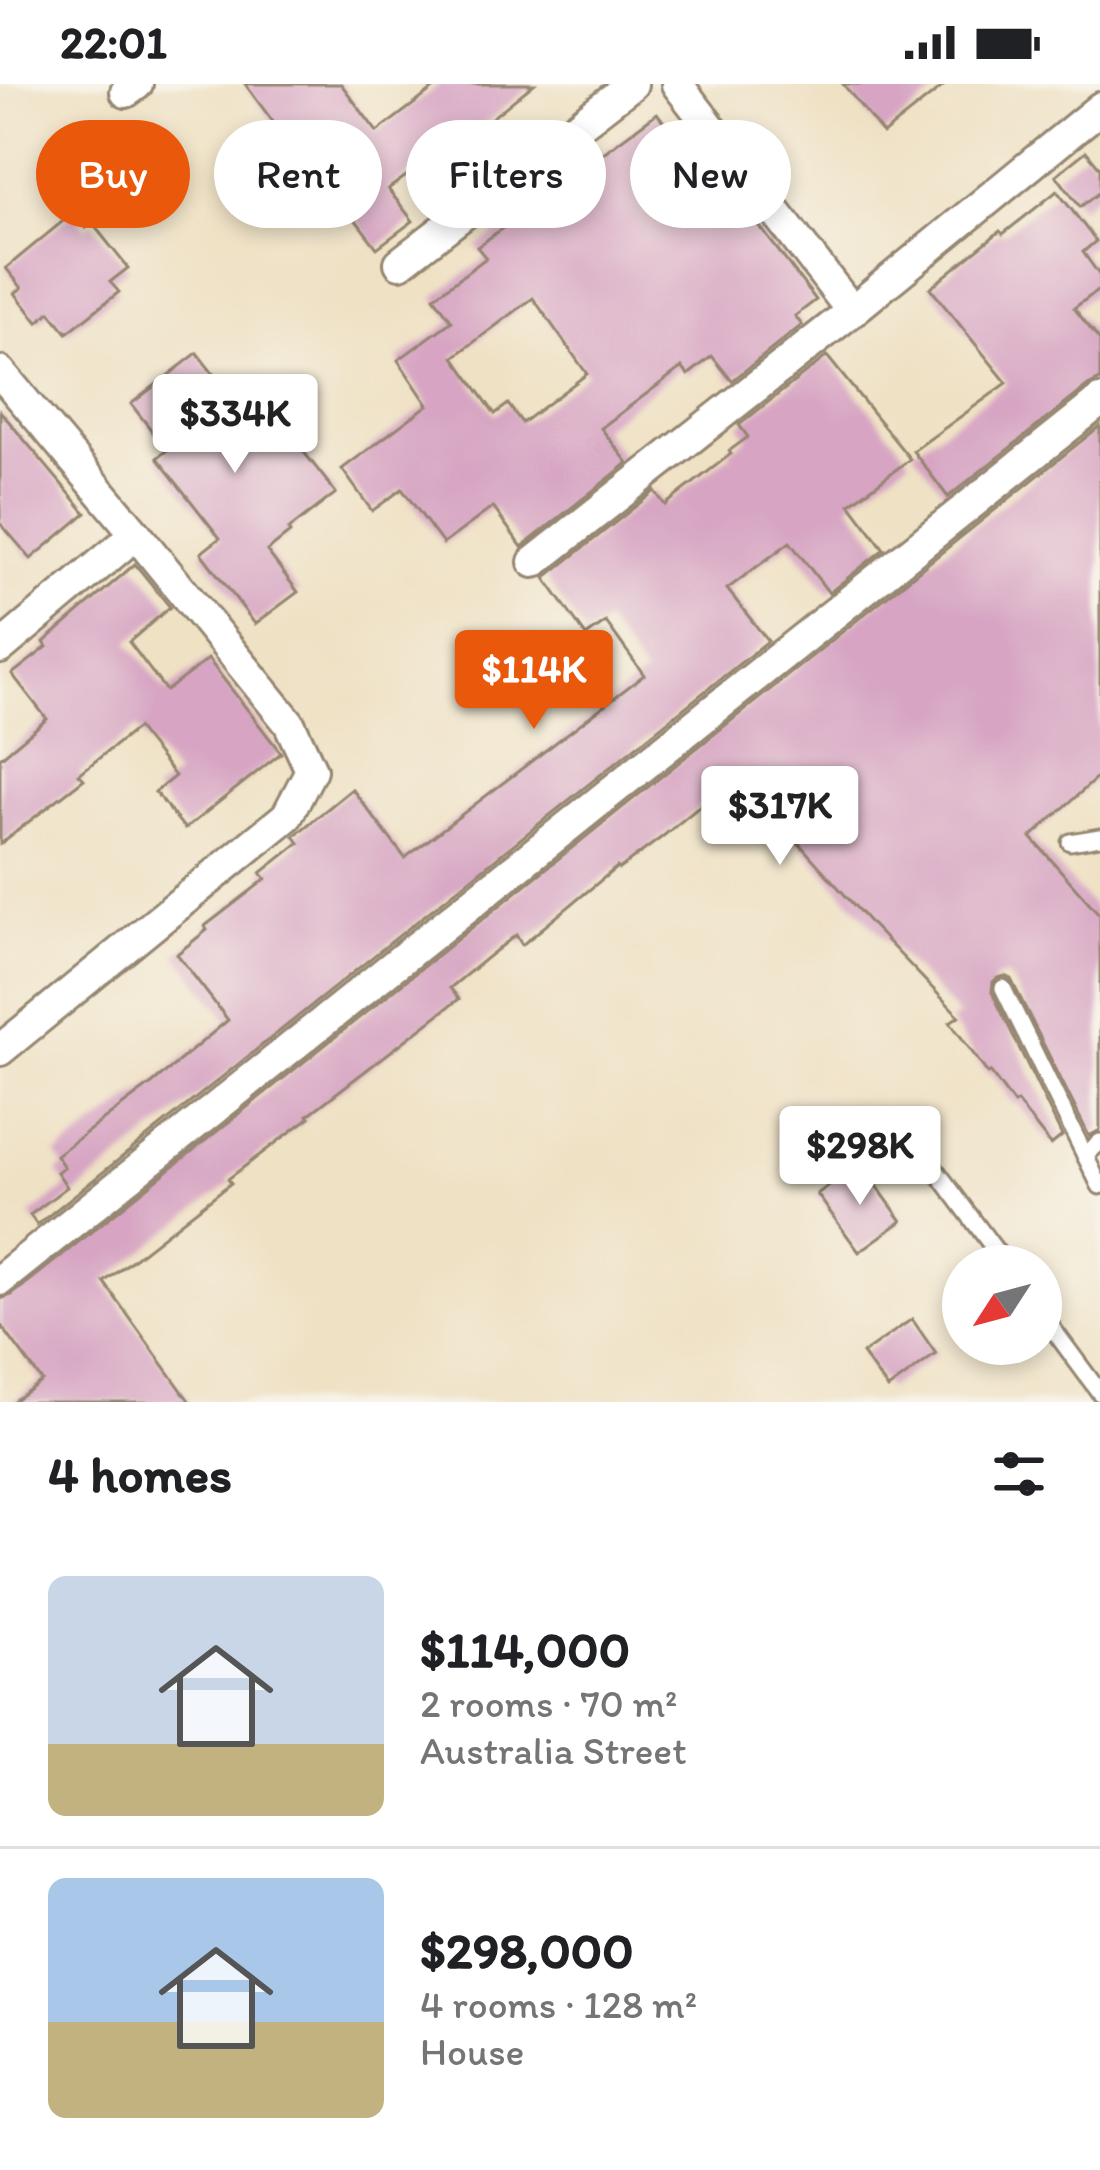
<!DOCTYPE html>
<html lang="en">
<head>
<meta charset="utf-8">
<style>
  :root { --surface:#fff; --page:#f6f6f6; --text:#202124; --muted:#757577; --line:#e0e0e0; --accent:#ea580c }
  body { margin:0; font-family:Itim,sans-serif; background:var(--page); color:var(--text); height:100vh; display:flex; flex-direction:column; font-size:45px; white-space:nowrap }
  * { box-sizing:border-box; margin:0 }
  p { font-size:39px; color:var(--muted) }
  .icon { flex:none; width:66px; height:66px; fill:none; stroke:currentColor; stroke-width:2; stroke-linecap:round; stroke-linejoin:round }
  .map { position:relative; height:1318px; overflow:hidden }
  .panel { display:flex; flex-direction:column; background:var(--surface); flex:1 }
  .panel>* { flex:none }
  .hud { position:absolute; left:36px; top:36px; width:1029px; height:108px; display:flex; gap:24px }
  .needle { width:78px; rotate:234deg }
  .tools { position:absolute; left:942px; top:1161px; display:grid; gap:24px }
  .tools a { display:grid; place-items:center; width:120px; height:120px; border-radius:50%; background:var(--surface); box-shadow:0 6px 18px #0003; font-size:60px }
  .price { position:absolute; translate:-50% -102px; padding:0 27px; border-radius:12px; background:#fff; color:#222; font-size:39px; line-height:78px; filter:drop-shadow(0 3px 6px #0008) }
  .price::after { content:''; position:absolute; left:50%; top:72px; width:36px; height:27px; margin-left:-18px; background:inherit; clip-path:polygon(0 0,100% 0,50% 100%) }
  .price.selected { background:var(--accent); color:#fff }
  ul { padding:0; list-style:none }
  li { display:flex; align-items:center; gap:36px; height:300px; padding:0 48px }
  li+li { border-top:3px solid var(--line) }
  li span { display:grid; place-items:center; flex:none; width:336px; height:240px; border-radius:18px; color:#555 }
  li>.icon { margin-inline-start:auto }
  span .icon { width:144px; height:144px; fill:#fffc; stroke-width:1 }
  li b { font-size:51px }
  h2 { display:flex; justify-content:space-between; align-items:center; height:144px; padding:0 48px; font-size:51px }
  .pill { padding:0 42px; border-radius:54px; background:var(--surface); box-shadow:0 6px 18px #0003; font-size:42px; line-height:108px }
  .pill.selected { background:var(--accent); color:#fff }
  .status { display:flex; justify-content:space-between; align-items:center; height:84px; padding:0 60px; background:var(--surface); direction:ltr }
  .status svg { height:33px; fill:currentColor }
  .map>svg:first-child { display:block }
  .building { fill:#d7a5c3; fill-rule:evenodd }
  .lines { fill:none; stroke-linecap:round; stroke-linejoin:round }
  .lane-casing { stroke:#958671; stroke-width:21 }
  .street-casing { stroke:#958671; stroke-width:36 }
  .lane { stroke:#fff; stroke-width:15 }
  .street { stroke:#fff; stroke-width:30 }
</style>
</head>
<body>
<div class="status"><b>22:01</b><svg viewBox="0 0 49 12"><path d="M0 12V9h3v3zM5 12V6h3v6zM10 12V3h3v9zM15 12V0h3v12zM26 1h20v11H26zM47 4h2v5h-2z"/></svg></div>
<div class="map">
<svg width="1100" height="1318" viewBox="0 0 1100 1318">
  <rect width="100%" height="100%" fill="#f7f3e8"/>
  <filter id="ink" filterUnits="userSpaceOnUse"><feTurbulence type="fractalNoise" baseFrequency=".00833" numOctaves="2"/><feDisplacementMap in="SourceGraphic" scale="24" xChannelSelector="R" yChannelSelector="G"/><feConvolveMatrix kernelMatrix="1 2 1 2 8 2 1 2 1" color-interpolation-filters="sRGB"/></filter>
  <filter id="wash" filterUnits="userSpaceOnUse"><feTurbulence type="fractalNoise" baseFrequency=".004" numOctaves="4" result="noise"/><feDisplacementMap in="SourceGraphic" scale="48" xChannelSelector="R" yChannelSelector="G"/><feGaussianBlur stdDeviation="2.7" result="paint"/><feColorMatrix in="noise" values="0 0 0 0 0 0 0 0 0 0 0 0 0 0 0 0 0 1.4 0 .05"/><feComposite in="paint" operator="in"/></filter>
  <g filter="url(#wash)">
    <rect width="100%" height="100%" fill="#efe1c4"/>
    <g id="blocks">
      <g class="building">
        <path d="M 245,0 L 341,0 L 377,48 L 440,0 L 534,0 L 442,74 L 438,69 L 388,105 L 413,137 L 377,164 L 352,131 L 349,134 L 280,39 L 276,42 Z"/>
        <path d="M 843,0 L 946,0 L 883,50 Z"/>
        <path d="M 657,29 L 699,85 L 702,82 L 736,127 L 744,122 L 816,216 L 795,232 L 802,241 L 732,297 L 712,272 L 688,291 L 682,283 L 601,344 L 628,379 L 522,463 L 493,423 L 443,460 L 402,405 L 372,427 L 342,385 L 428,321 L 398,276 L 452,237 L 434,213 L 486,174 L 477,163 ZM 533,214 L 587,290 L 522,339 L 508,320 L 495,330 L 454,273 Z"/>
        <path d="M 1086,67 L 1100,84 L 1100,108 L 1080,123 L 1056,91 Z"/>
        <path d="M 1057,107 L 1096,157 L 1083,168 L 1100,192 L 1100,205 L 1074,224 L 1100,257 L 1100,296 L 1088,302 L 948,413 L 913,367 L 1007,299 L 930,204 L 1000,147 L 1003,150 Z"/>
        <path d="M 74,128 L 86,144 L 92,139 L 128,184 L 110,198 L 119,208 L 67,249 L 50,228 L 38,238 L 15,209 L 22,204 L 6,184 Z"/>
        <path d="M 197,269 L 227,308 L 246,294 L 336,409 L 288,446 L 290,449 L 267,467 L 298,508 L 255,540 L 201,469 L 220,454 L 157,374 L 167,366 L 131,320 Z"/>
        <path d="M 827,272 L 910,375 L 850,420 L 884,465 L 829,509 L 790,458 L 727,505 L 768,557 L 37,1141 L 30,1131 L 67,1103 L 57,1088 L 64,1083 L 56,1071 L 153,999 L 228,936 L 177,870 L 207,846 L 205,842 L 266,795 L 261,789 L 299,759 L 294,752 L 352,705 L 405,774 L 644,591 L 606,538 L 586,552 L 545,494 L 655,407 L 665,421 L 731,370 L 729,367 L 748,353 L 739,341 Z"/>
        <path d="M 0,327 L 86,429 L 31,475 L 0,439 Z"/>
        <path d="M 1100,342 L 1100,691 L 1031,753 L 1100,831 L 1100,1046 L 1089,1052 L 1011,895 L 1005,892 L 997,894 L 993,898 L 992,908 L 1062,1052 L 1051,1061 L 1017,1018 L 1014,1020 L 990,988 L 988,990 L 950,938 L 959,932 L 869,838 L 795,755 L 797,753 L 744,697 L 722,716 L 716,709 L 662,753 L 619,785 L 617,783 L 522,861 L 516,851 L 489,872 L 450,904 L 459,915 L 308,1031 L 310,1033 L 228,1095 L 231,1099 L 104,1198 L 190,1318 L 12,1318 L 42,1297 L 0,1240 L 0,1215 L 12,1211 Z"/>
        <path d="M 135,480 L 170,523 L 129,558 L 166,607 L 208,575 L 281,669 L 185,745 L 155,708 L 175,692 L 137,644 L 79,690 L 84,695 L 0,760 L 0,674 L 47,635 L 12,590 L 47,563 L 44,558 Z"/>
        <path d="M 860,1079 L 902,1137 L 859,1168 L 817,1110 Z"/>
        <path d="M 912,1235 L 936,1270 L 888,1305 L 862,1270 Z"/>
      </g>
    </g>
  </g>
  <g filter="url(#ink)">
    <use href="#blocks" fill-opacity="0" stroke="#958671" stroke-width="3"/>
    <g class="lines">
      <g class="lane-casing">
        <g id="lane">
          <path d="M 1070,758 L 1100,753"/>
          <path d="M 1003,904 L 1100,1102"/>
          <path d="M 918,1062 L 1007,1182"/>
          <path d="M 1085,1072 L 1100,1058"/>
          <path d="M 1041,1229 L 1100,1309"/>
        </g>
      </g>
      <g class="street-casing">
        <g id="street">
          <path d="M 677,0 L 852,227"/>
          <path d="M 126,8 L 137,0"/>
          <path d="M 400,179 L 632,0"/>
          <path d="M 0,288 L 136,450 L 289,639 L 311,686 L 287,732 L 0,966"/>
          <path d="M 534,478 L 852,227 L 1100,24"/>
          <path d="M 0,564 L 136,450"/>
          <path d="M 0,1196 L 1100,317"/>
        </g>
      </g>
      <use href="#lane" class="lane"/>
      <use href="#street" class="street"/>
    </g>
  </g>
</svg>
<div class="tools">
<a><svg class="needle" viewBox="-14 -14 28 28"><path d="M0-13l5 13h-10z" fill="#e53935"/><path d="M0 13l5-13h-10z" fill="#757577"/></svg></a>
</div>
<b class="price" style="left:235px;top:392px">$334K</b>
<b class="price selected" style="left:534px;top:648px">$114K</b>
<b class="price" style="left:780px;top:784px">$317K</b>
<b class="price" style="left:860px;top:1124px">$298K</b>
<div class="hud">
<a class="pill selected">Buy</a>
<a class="pill">Rent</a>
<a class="pill">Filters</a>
<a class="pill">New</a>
</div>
</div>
<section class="panel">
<h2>4 homes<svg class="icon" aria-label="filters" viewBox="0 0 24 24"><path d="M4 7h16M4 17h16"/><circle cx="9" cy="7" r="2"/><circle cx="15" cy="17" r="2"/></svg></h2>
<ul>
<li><span style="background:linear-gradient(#c9d6e8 70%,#c2b280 0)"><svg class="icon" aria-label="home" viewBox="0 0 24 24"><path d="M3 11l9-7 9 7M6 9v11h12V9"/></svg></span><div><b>$114,000</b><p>2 rooms · 70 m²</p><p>Australia Street</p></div></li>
<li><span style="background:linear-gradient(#a9c7e8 60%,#c2b280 0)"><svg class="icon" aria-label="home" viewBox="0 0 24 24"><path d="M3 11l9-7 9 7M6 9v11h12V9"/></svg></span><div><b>$298,000</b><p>4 rooms · 128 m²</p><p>House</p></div></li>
</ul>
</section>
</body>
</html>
